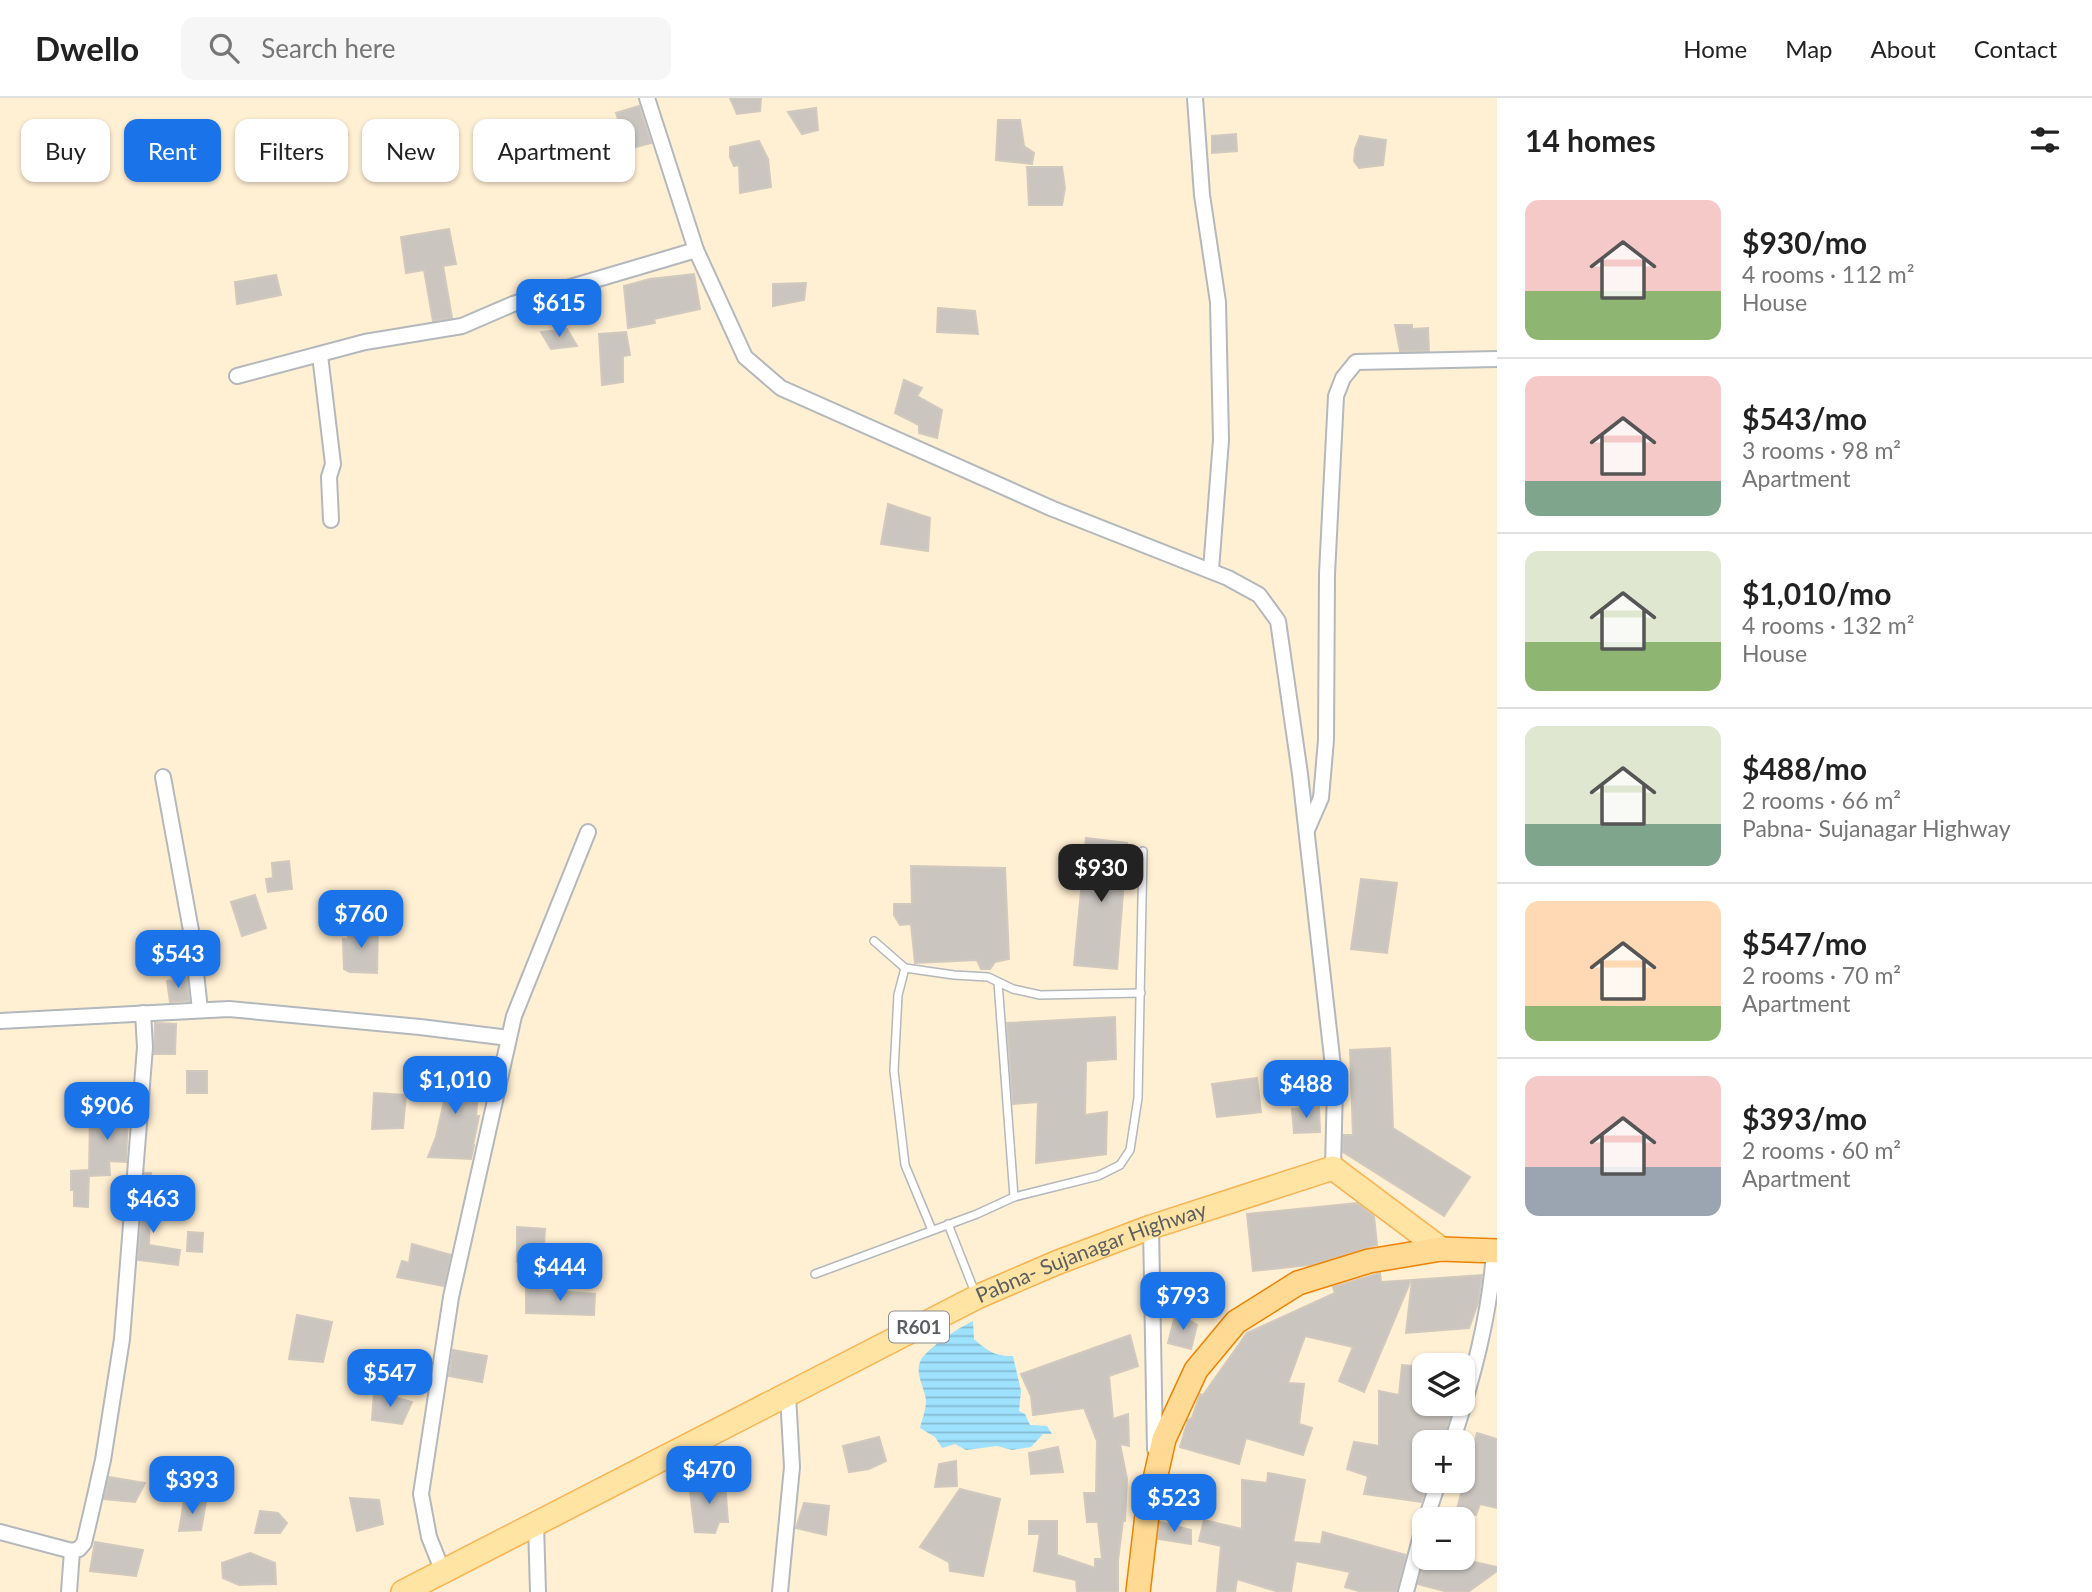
<!DOCTYPE html>
<html lang="en">
<head>
<meta charset="utf-8">
<style>
  :root { --surface:#fff; --page:#f6f6f6; --text:#222; --muted:#767676; --line:#e0e0e0; --accent:#1a73e8 }
  body { margin:0; font-family:Lato,sans-serif; background:var(--page); color:var(--text); height:100vh; display:flex; flex-direction:column; font-size:26px; white-space:nowrap }
  * { box-sizing:border-box; margin:0 }
  p { font-size:23px; color:var(--muted) }
  .icon { flex:none; width:38px; height:38px; fill:none; stroke:currentColor; stroke-width:2; stroke-linecap:round; stroke-linejoin:round }
  .map { position:relative; flex:1; overflow:hidden }
  .drawer { display:flex; flex-direction:column; background:var(--surface); width:595px }
  .drawer>* { flex:none }
  .guide { position:absolute; left:21px; top:21px; width:665px; height:63px; display:flex; gap:14px }
  .tools { position:absolute; left:1412px; top:1255px; display:grid; gap:14px }
  .tools a { display:grid; place-items:center; width:63px; height:63px; border-radius:14px; background:var(--surface); box-shadow:0 2px 5px #0004; font-size:35px }
  .price { position:absolute; translate:-50% -60px; padding:0 16px; border-radius:14px; background:var(--accent); color:#fff; font-size:23px; line-height:46px; filter:drop-shadow(0 2px 4px #0008) }
  .price::after { content:''; position:absolute; left:50%; top:42px; width:21px; height:16px; margin-left:-10px; background:inherit; clip-path:polygon(0 0,100% 0,50% 100%) }
  .price.selected { background:#222; color:#fff }
  ul { padding:0; list-style:none }
  li { display:flex; align-items:center; gap:21px; height:175px; padding:0 28px }
  li+li { border-top:2px solid var(--line) }
  li span { display:grid; place-items:center; flex:none; width:196px; height:140px; border-radius:14px; color:#555 }
  li>.icon { margin-inline-start:auto }
  span .icon { width:84px; height:84px; fill:#fffc; stroke-width:1 }
  li b { font-size:30px }
  h2 { display:flex; justify-content:space-between; align-items:center; height:84px; padding:0 28px; font-size:30px }
  .tag { padding:0 24px; border-radius:14px; background:var(--surface); box-shadow:0 2px 5px #0004; font-size:24px; line-height:63px }
  .tag.selected { background:var(--accent); color:#fff }
  header { display:flex; align-items:center; gap:42px; box-sizing:border-box; height:98px; padding:0 35px; background:var(--surface); border-bottom:2px solid var(--line) }
  header strong { font-size:33px }
  nav { display:flex; gap:38px; margin-inline-start:auto; font-size:24px }
  .search { width:490px; height:63px; background:var(--page); display:flex; align-items:center; gap:18px; box-sizing:border-box; padding:0 24px; border-radius:14px; color:var(--muted); font-size:26px }
  main { display:flex; flex:1; min-height:0 }
  .map>svg:first-child { display:block }
  .commercial { fill:#ffefd3; fill-rule:evenodd }
  .water { fill:url(#water-rules) }
  .building { fill:#cac5bf; stroke:#d2c9be; stroke-width:2 }
  .lines { fill:none; stroke-linecap:round; stroke-linejoin:round }
  .service-casing { stroke:#b3b8bc; stroke-width:10 }
  .minor-casing { stroke:#b3b8bc; stroke-width:18 }
  .primary-casing { stroke:#f9b24e; stroke-width:26 }
  .trunk-casing { stroke:#ed8300; stroke-width:26 }
  .service { stroke:#fff; stroke-width:7 }
  .minor { stroke:#fff; stroke-width:14 }
  .primary { stroke:#ffe4a3; stroke-width:23 }
  .trunk { stroke:#ffda94; stroke-width:23 }
  .labels { text-anchor:middle; stroke-width:7; stroke-linejoin:round; paint-order:stroke }
  .shield { fill:#fff; stroke:#8b8e91; stroke-width:2 }
  .shield-label { font-size:19px; font-weight:bold; fill:#595e62 }
  .street-label { font-size:21px; fill:#595e62; stroke:#fff }
</style>
</head>
<body>
<header>
<strong>Dwello</strong>
<div class="search"><svg class="icon" aria-label="search" viewBox="0 0 24 24"><circle cx="10" cy="10" r="6"/><path d="M15 15l6 6"/></svg>Search here</div>
<nav><a>Home</a><a>Map</a><a>About</a><a>Contact</a></nav>
</header>
<main>
<div class="map">
<svg width="1497" height="1494" viewBox="0 0 1497 1494">
  <defs>
    <pattern id="water-rules" width="6" height="5" patternUnits="userSpaceOnUse" patternTransform="scale(1.75)"><rect width="6" height="5" fill="#9ee2ff"/><path d="M0 2.5h6" fill="none" stroke="#84bad2"/></pattern>
  </defs>
  <rect width="100%" height="100%" fill="#ede9e0"/>
  <path class="commercial" d="M 0,0 L 1497,0 L 1497,1494 L 0,1494 ZM 1424,1267 L 1463,1267 L 1463,1306 L 1424,1306 ZM 1424,1344 L 1463,1344 L 1463,1382 L 1424,1382 ZM 1424,1421 L 1463,1421 L 1463,1460 L 1424,1460 Z"/>
  <path class="water" d="M 973,1223 L 974,1241 C 986,1252 996,1259 1013,1258 L 1021,1293 L 1019,1313 L 1025,1316 L 1030,1327 L 1047,1328 L 1052,1336 L 1043,1336 L 1031,1349 L 1012,1352 L 997,1348 L 966,1352 L 955,1346 L 942,1350 L 935,1339 L 920,1330 C 922,1322 926,1311 926,1303 C 925,1290 915,1277 920,1264 C 925,1251 960,1229 973,1223 Z"/>
  <g class="building">
    <path d="M 730,0 L 761,0 L 760,13 L 737,16 Z"/>
    <path d="M 639,8 L 651,45 L 628,51 L 616,15 Z"/>
    <path d="M 816,10 L 818,32 L 802,36 L 788,14 Z"/>
    <path d="M 998,22 L 1020,22 L 1024,48 L 1034,55 L 1032,66 L 996,62 Z"/>
    <path d="M 1236,36 L 1237,53 L 1212,55 L 1212,38 Z"/>
    <path d="M 1360,38 L 1386,42 L 1383,67 L 1359,70 L 1354,63 L 1355,51 Z"/>
    <path d="M 759,43 L 768,61 L 771,89 L 740,95 L 739,67 L 734,68 L 730,59 L 730,49 Z"/>
    <path d="M 1027,69 L 1062,69 L 1065,90 L 1062,107 L 1029,107 Z"/>
    <path d="M 449,131 L 456,166 L 443,168 L 452,220 L 433,223 L 424,172 L 406,175 L 401,139 Z"/>
    <path d="M 694,176 L 700,211 L 654,221 L 655,225 L 628,230 L 624,188 L 650,181 Z"/>
    <path d="M 276,177 L 281,197 L 237,206 L 235,184 Z"/>
    <path d="M 806,185 L 804,202 L 773,208 L 773,186 Z"/>
    <path d="M 938,210 L 975,213 L 978,236 L 937,234 Z"/>
    <path d="M 1395,227 L 1412,227 L 1412,231 L 1428,230 L 1429,253 L 1400,253 Z"/>
    <path d="M 567,231 L 577,248 L 551,251 L 541,234 Z"/>
    <path d="M 626,234 L 630,257 L 623,258 L 623,284 L 602,287 L 599,236 Z"/>
    <path d="M 904,282 L 922,290 L 917,298 L 942,312 L 937,340 L 919,335 L 919,327 L 895,315 Z"/>
    <path d="M 888,406 L 930,420 L 928,453 L 881,446 Z"/>
    <path d="M 1086,740 L 1127,745 L 1117,871 L 1074,867 Z"/>
    <path d="M 289,763 L 292,791 L 268,794 L 266,781 L 273,780 L 272,765 Z"/>
    <path d="M 911,768 L 1005,770 L 1009,861 L 995,864 L 990,871 L 981,871 L 977,862 L 915,865 L 911,826 L 900,827 L 894,817 L 894,806 L 912,806 Z"/>
    <path d="M 1361,781 L 1397,785 L 1387,855 L 1351,851 Z"/>
    <path d="M 255,797 L 266,830 L 242,838 L 231,804 Z"/>
    <path d="M 348,828 L 378,828 L 377,875 L 350,874 L 344,871 L 343,841 L 348,841 Z"/>
    <path d="M 187,880 L 189,903 L 170,904 L 167,883 Z"/>
    <path d="M 1115,919 L 1116,961 L 1086,963 L 1085,1017 L 1107,1014 L 1106,1056 L 1036,1065 L 1038,1004 L 1013,1006 L 1007,925 Z"/>
    <path d="M 155,925 L 176,926 L 175,956 L 154,956 Z"/>
    <path d="M 1390,950 L 1393,1030 L 1470,1079 L 1444,1118 L 1343,1054 L 1343,1037 L 1353,1037 L 1350,952 Z"/>
    <path d="M 455,963 L 463,964 L 459,995 L 478,995 L 476,1018 L 479,1018 L 473,1047 L 474,1047 L 471,1061 L 428,1059 L 436,1039 L 447,990 L 435,990 L 434,969 L 453,968 Z"/>
    <rect x="187" y="973" width="20" height="22"/>
    <path d="M 1257,980 L 1261,1014 L 1217,1019 L 1212,986 Z"/>
    <path d="M 374,995 L 406,997 L 403,1030 L 372,1031 Z"/>
    <path d="M 1319,1009 L 1320,1034 L 1294,1035 L 1292,1011 Z"/>
    <path d="M 90,1015 L 128,1017 L 126,1064 L 109,1063 L 110,1077 L 89,1078 Z"/>
    <path d="M 89,1072 L 88,1109 L 74,1108 L 74,1092 L 71,1092 L 71,1073 Z"/>
    <path d="M 145,1075 L 151,1075 L 149,1147 L 180,1152 L 178,1167 L 138,1162 Z"/>
    <path d="M 1357,1105 L 1374,1118 L 1377,1147 L 1309,1167 L 1253,1173 L 1247,1116 Z"/>
    <path d="M 517,1129 L 545,1131 L 543,1164 L 517,1164 Z"/>
    <path d="M 188,1134 L 203,1135 L 202,1154 L 187,1153 Z"/>
    <path d="M 412,1146 L 451,1157 L 444,1188 L 397,1179 L 402,1163 L 409,1165 Z"/>
    <path d="M 1380,1175 L 1381,1184 L 1411,1182 L 1364,1294 L 1339,1283 L 1353,1249 L 1305,1238 L 1288,1285 L 1304,1286 L 1299,1326 L 1312,1330 L 1303,1357 L 1246,1340 L 1239,1366 L 1180,1349 L 1188,1322 L 1192,1320 L 1200,1296 L 1203,1297 L 1247,1235 L 1335,1195 L 1333,1189 Z"/>
    <path d="M 1482,1177 L 1478,1205 L 1469,1230 L 1406,1235 L 1412,1182 Z"/>
    <path d="M 526,1191 L 595,1196 L 594,1217 L 526,1215 Z"/>
    <path d="M 1176,1214 L 1197,1227 L 1191,1251 L 1168,1245 Z"/>
    <path d="M 297,1217 L 332,1224 L 323,1264 L 289,1261 Z"/>
    <path d="M 1130,1237 L 1138,1268 L 1109,1278 L 1113,1321 L 1128,1316 L 1129,1348 L 1120,1346 L 1127,1381 L 1125,1423 L 1123,1423 L 1118,1462 L 1118,1494 L 1077,1494 L 1076,1482 L 1034,1473 L 1040,1436 L 1029,1436 L 1029,1423 L 1057,1423 L 1057,1457 L 1095,1470 L 1095,1461 L 1102,1461 L 1098,1424 L 1087,1424 L 1084,1395 L 1096,1395 L 1097,1343 L 1084,1310 L 1033,1317 L 1031,1298 L 1021,1276 Z"/>
    <path d="M 453,1252 L 487,1258 L 482,1284 L 449,1278 Z"/>
    <path d="M 1402,1267 L 1424,1269 L 1422,1301 L 1424,1300 L 1424,1306 L 1444,1306 L 1451,1316 L 1443,1344 L 1424,1344 L 1424,1382 L 1429,1382 L 1421,1404 L 1364,1396 L 1368,1378 L 1347,1371 L 1354,1344 L 1379,1348 L 1379,1293 L 1399,1297 Z"/>
    <path d="M 374,1294 L 412,1304 L 402,1326 L 372,1322 Z"/>
    <path d="M 1477,1335 L 1497,1341 L 1497,1410 L 1480,1406 L 1476,1417 L 1457,1411 Z"/>
    <path d="M 879,1339 L 886,1363 L 869,1371 L 849,1374 L 843,1348 Z"/>
    <path d="M 1058,1349 L 1063,1374 L 1031,1376 L 1029,1355 Z"/>
    <path d="M 956,1363 L 957,1388 L 935,1389 L 939,1366 Z"/>
    <path d="M 1268,1375 L 1305,1382 L 1293,1444 L 1321,1446 L 1323,1434 L 1406,1457 L 1397,1494 L 1362,1494 L 1345,1489 L 1350,1474 L 1296,1463 L 1291,1494 L 1279,1494 L 1237,1481 L 1235,1494 L 1217,1494 L 1221,1448 L 1199,1443 L 1204,1422 L 1242,1431 L 1242,1382 L 1267,1385 Z"/>
    <path d="M 109,1379 L 145,1385 L 135,1404 L 104,1401 Z"/>
    <path d="M 725,1384 L 728,1424 L 719,1424 L 715,1435 L 695,1434 L 689,1387 Z"/>
    <path d="M 960,1391 L 1000,1401 L 983,1478 L 950,1473 L 949,1464 L 920,1449 Z"/>
    <path d="M 350,1400 L 379,1402 L 383,1426 L 357,1433 Z"/>
    <path d="M 184,1403 L 206,1404 L 201,1432 L 179,1433 Z"/>
    <path d="M 804,1405 L 829,1408 L 826,1437 L 796,1430 Z"/>
    <path d="M 260,1413 L 278,1415 L 287,1425 L 280,1435 L 255,1435 Z"/>
    <path d="M 1160,1424 L 1191,1432 L 1191,1446 L 1158,1441 Z"/>
    <path d="M 95,1444 L 143,1452 L 136,1478 L 90,1473 Z"/>
    <path d="M 250,1455 L 275,1465 L 276,1486 L 239,1487 L 223,1480 L 222,1465 Z"/>
    <path d="M 1425,1460 L 1456,1460 L 1497,1469 L 1497,1473 L 1468,1494 L 1448,1494 L 1418,1486 Z"/>
  </g>
  <g class="lines">
    <g class="service-casing">
      <g id="service">
        <path d="M 874,843 L 905,870 L 898,897 L 894,973 L 905,1067 L 932,1132"/>
        <path d="M 905,870 L 954,877 L 988,879 L 1013,891 L 1040,897 L 1141,895"/>
        <path d="M 998,884 L 1014,1099"/>
        <path d="M 948,1126 L 976,1197"/>
        <path d="M 815,1176 L 977,1116 L 1014,1099 L 1098,1078 L 1120,1067 L 1130,1052 L 1138,1000 L 1143,753"/>
      </g>
    </g>
    <g class="minor-casing">
      <g id="minor">
        <path d="M 647,0 L 696,152 L 745,259 L 781,290 L 1053,411 L 1228,480 L 1259,497 L 1278,523 L 1300,676 L 1335,986 L 1333,1070"/>
        <path d="M 1195,0 L 1202,97 L 1218,204 L 1221,342 L 1211,472"/>
        <path d="M 320,257 L 333,366 L 329,379 L 331,422"/>
        <path d="M 237,278 L 365,244 L 462,228 L 513,206 L 696,152"/>
        <path d="M 163,679 L 192,838 L 200,912"/>
        <path d="M 1307,732 L 1321,700 L 1326,642 L 1327,476 L 1336,298 L 1343,280 L 1356,264 L 1497,261"/>
        <path d="M 0,923 L 229,911 L 420,929 L 509,940"/>
        <path d="M 1151,1129 L 1155,1351"/>
        <path d="M 1452,1344 C 1472,1283 1490,1218 1494,1153"/>
        <path d="M 1426,1421 L 1439,1382"/>
        <path d="M 536,1426 L 538,1494"/>
        <path d="M 0,1434 L 72,1453"/>
        <path d="M 443,1474 L 429,1439 L 421,1396 L 451,1199 L 514,918 L 588,734"/>
        <path d="M 69,1494 L 72,1453 L 79,1451 L 84,1445 L 92,1411 L 103,1362 L 122,1241 L 145,949 L 143,915"/>
        <path d="M 780,1494 L 792,1369 L 788,1297"/>
        <path d="M 1406,1494 L 1424,1426"/>
      </g>
    </g>
    <g class="primary-casing">
      <g id="primary">
        <path id="s1" d="M 403,1494 L 977,1199 L 1056,1165 L 1151,1129 L 1333,1070 L 1441,1151"/>
      </g>
    </g>
    <g class="trunk-casing">
      <path id="trunk" d="M 1138,1494 L 1147,1417 L 1164,1341 L 1196,1272 L 1236,1224 L 1298,1185 L 1369,1163 L 1441,1151 L 1497,1153"/>
    </g>
    <use href="#service" class="service"/>
    <use href="#minor" class="minor"/>
    <use href="#primary" class="primary"/>
    <use href="#trunk" class="trunk"/>
  </g>
  <g class="labels">
    <rect class="shield" x="889" y="1213.5" width="60" height="31" rx="5"/>
    <g class="shield-label">
      <text x="919" y="1236">R601</text>
    </g>
    <g class="street-label">
      <text dy="7" stroke="none"><textPath href="#s1" startOffset="768">Pabna- Sujanagar Highway</textPath></text>
    </g>
  </g>
</svg>
<div class="tools">
<a><svg class="icon" aria-label="layers" viewBox="0 0 24 24"><path d="M12 4l9 5-9 5-9-5zM3 14l9 5 9-5"/></svg></a>
<a>+</a>
<a>−</a>
</div>
<b class="price" style="left:559px;top:241px">$615</b>
<b class="price selected" style="left:1101px;top:806px">$930</b>
<b class="price" style="left:361px;top:852px">$760</b>
<b class="price" style="left:178px;top:892px">$543</b>
<b class="price" style="left:455px;top:1018px">$1,010</b>
<b class="price" style="left:1306px;top:1022px">$488</b>
<b class="price" style="left:107px;top:1044px">$906</b>
<b class="price" style="left:153px;top:1137px">$463</b>
<b class="price" style="left:560px;top:1205px">$444</b>
<b class="price" style="left:1183px;top:1234px">$793</b>
<b class="price" style="left:390px;top:1311px">$547</b>
<b class="price" style="left:709px;top:1408px">$470</b>
<b class="price" style="left:192px;top:1418px">$393</b>
<b class="price" style="left:1174px;top:1436px">$523</b>
<div class="guide">
<a class="tag">Buy</a>
<a class="tag selected">Rent</a>
<a class="tag">Filters</a>
<a class="tag">New</a>
<a class="tag">Apartment</a>
</div>
</div>
<section class="drawer">
<h2>14 homes<svg class="icon" aria-label="filters" viewBox="0 0 24 24"><path d="M4 7h16M4 17h16"/><circle cx="9" cy="7" r="2"/><circle cx="15" cy="17" r="2"/></svg></h2>
<ul>
<li><span style="background:linear-gradient(#f6c9c9 65%,#8fb573 0)"><svg class="icon" aria-label="home" viewBox="0 0 24 24"><path d="M3 11l9-7 9 7M6 9v11h12V9"/></svg></span><div><b>$930/mo</b><p>4 rooms · 112 m²</p><p>House</p></div></li>
<li><span style="background:linear-gradient(#f6c9c9 75%,#7fa58c 0)"><svg class="icon" aria-label="home" viewBox="0 0 24 24"><path d="M3 11l9-7 9 7M6 9v11h12V9"/></svg></span><div><b>$543/mo</b><p>3 rooms · 98 m²</p><p>Apartment</p></div></li>
<li><span style="background:linear-gradient(#dfe7d0 65%,#8fb573 0)"><svg class="icon" aria-label="home" viewBox="0 0 24 24"><path d="M3 11l9-7 9 7M6 9v11h12V9"/></svg></span><div><b>$1,010/mo</b><p>4 rooms · 132 m²</p><p>House</p></div></li>
<li><span style="background:linear-gradient(#dfe7d0 70%,#7fa58c 0)"><svg class="icon" aria-label="home" viewBox="0 0 24 24"><path d="M3 11l9-7 9 7M6 9v11h12V9"/></svg></span><div><b>$488/mo</b><p>2 rooms · 66 m²</p><p>Pabna- Sujanagar Highway</p></div></li>
<li><span style="background:linear-gradient(#ffd9b3 75%,#8fb573 0)"><svg class="icon" aria-label="home" viewBox="0 0 24 24"><path d="M3 11l9-7 9 7M6 9v11h12V9"/></svg></span><div><b>$547/mo</b><p>2 rooms · 70 m²</p><p>Apartment</p></div></li>
<li><span style="background:linear-gradient(#f6c9c9 65%,#9aa5b1 0)"><svg class="icon" aria-label="home" viewBox="0 0 24 24"><path d="M3 11l9-7 9 7M6 9v11h12V9"/></svg></span><div><b>$393/mo</b><p>2 rooms · 60 m²</p><p>Apartment</p></div></li>
</ul>
</section>
</main>
</body>
</html>
